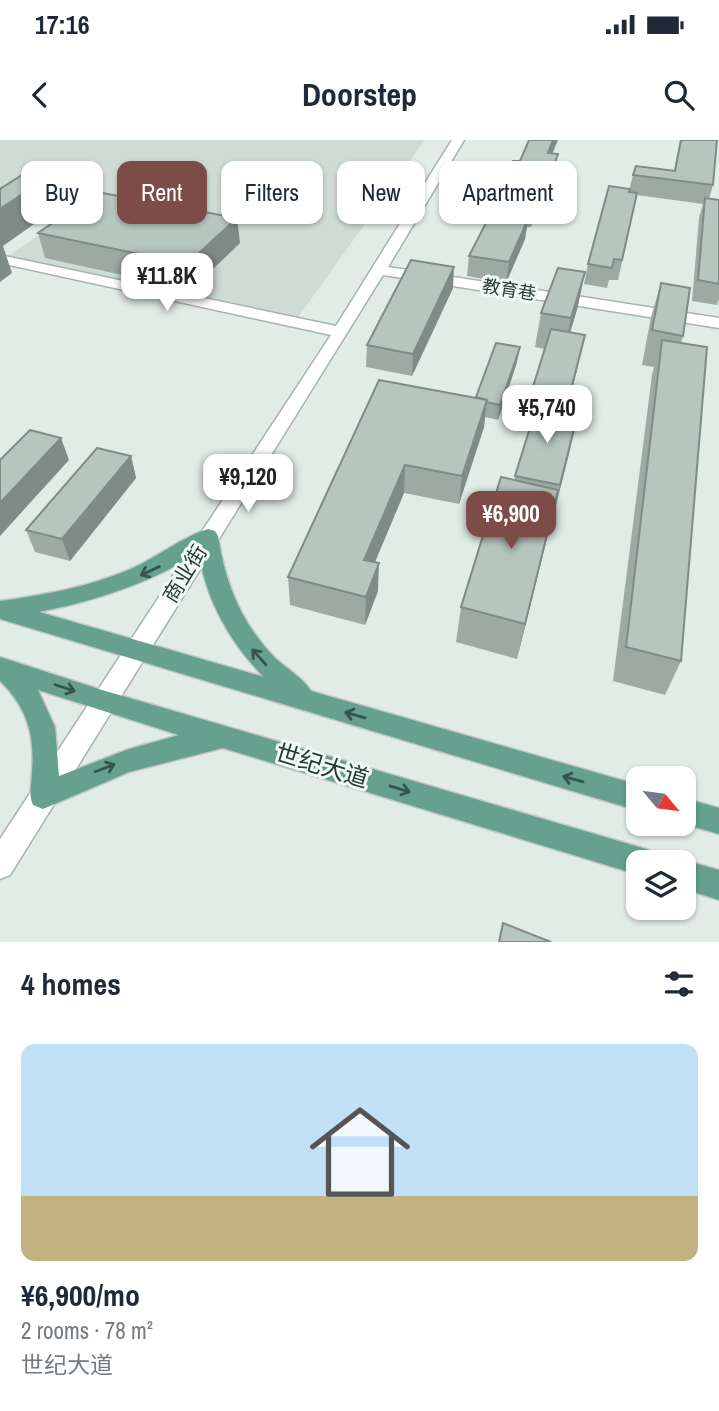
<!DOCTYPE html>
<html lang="en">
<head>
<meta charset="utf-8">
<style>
  :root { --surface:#fff; --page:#f6f6f7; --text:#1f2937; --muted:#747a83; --accent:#7d4c46 }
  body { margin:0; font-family:"Archivo Narrow","Noto Sans SC",sans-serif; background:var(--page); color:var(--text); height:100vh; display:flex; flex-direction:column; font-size:26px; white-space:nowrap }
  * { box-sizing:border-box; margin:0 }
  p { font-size:23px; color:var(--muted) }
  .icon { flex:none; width:38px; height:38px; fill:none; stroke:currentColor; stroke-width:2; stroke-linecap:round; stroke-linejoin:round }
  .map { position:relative; height:802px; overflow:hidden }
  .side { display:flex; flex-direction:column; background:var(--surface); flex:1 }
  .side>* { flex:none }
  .top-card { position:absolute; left:21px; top:21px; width:677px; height:63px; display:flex; gap:14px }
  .needle { width:46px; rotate:119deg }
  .fabs { position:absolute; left:626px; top:626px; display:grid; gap:14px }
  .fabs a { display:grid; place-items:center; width:70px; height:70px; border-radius:14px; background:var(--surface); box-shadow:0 2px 5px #0004; font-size:35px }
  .price { position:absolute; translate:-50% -60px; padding:0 16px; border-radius:14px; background:#fff; color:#222; font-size:23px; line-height:46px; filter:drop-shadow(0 2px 4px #0008) }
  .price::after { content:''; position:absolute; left:50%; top:42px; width:21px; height:16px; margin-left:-10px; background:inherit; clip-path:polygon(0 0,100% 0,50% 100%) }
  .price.on { background:var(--accent); color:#fff }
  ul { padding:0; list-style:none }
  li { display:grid; align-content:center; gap:14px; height:371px; padding:0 21px }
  li span { display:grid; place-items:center; height:217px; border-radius:14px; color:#555 }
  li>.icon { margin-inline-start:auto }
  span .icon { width:126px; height:126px; fill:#fffc; stroke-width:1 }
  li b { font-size:30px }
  h2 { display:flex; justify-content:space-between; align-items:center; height:84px; padding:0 21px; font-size:30px }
  .pill { padding:0 24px; border-radius:14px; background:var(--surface); box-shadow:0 2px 5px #0004; font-size:24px; line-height:63px }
  .pill.on { background:var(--accent); color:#fff }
  .status { display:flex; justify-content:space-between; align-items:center; height:49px; padding:0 35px; background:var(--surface); direction:ltr }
  .status svg { height:19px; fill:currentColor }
  header { display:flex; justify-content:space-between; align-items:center; height:91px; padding:0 21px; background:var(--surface); font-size:32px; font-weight:700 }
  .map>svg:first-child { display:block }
  .built { fill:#cfdbd5 }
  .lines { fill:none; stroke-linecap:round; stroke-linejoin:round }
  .minor-casing { stroke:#a4b4ad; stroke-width:3 }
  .major-casing { stroke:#c1c8c6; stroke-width:3 }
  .minor { fill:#fff; fill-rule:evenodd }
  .major { fill:#66a18f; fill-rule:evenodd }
  .wall { fill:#9daaa4 }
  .shaded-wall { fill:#7f8b86 }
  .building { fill:#b6c6bf; stroke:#7f8b86; stroke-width:2 }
  .oneway { stroke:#33554b }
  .labels { text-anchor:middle; stroke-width:6; stroke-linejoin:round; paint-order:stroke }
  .far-street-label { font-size:18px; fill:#223c34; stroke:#f2f8f5 }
  .street-label { font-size:21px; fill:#223c34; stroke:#f2f8f5 }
  .near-street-label { font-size:24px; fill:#223c34; stroke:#f2f8f5 }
</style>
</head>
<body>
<div class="status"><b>17:16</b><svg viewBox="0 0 49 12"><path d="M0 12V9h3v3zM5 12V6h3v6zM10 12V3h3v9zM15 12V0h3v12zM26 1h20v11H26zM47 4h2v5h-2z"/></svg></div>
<header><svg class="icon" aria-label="back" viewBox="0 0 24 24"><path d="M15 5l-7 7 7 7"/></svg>Doorstep<svg class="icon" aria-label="search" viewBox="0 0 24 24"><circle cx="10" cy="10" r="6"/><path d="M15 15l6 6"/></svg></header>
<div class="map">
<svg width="719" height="802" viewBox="0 0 719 802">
  <rect width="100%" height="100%" fill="#e1ece6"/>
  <path class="built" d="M 0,0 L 425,0 L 294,183 L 5,118 L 77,69 L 0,55 Z"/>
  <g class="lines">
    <g class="minor-casing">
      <path id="minor" d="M 452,0 L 464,0 L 388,127 L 719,178 L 719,188 L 383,135 L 10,735 L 0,739 L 0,699 L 331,195 L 0,123 L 0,115 L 336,186 Z"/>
    </g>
    <g class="major-casing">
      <g id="major">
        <path d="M 208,389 L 215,391 L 218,396 C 225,443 241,483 275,518 C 287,529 303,538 311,551 L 639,645 L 639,671 L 0,479 L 0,461 C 44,455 89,447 131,429 C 156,418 184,396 208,389 ZM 199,412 C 205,459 231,504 264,537 L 39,472 C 95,461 151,443 199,412 Z"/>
        <path d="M 0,517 L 102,550 L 646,709 L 656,713 L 660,723 L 639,723 L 639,735 L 223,608 L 129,632 L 43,669 L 33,665 C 28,654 32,644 32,632 C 35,595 27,567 0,541 ZM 38,550 L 179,595 L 129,609 L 59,636 L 55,587 Z"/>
        <path d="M 684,658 L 719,668 L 719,694 L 684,684 Z"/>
        <path d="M 684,720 L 719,730 L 719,760 L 684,749 L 684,723 L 676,723 Z"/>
      </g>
    </g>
    <use href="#minor" class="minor"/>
    <use href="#major" class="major"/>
  </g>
  <g class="wall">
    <path d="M 558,0 L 552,13 L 558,14 L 556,25 L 557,45 L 552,55 L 546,54 L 543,68 L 541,73 L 536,73 L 531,87 L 527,87 L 525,99 L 506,143 L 467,136 L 469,116 L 491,73 L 492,62 L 520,21 Z"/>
    <path d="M 680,0 L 719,0 L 717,1 L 713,45 L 709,59 L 719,60 L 719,159 L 717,165 L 692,161 L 699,78 L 703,64 L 637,55 L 618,140 L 609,140 L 607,148 L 584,144 L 588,124 L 629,51 L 633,35 L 674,31 Z"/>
    <path d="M 38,93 L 240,103 L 191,150 L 45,118 Z"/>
    <path d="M 661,143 L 683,196 L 681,203 L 681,521 L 665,555 L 613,541 L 652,235 L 654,227 L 642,225 L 651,177 Z"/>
    <path d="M 453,148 L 412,236 L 366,227 L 367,205 Z"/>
    <path d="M 578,166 L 570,193 L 585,195 L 567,271 L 570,309 L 552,381 L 551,381 L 517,519 L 456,502 L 461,467 L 514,340 L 530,286 L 526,285 L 532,250 L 545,209 L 535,207 L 541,173 Z"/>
    <path d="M 517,222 L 498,280 L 485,277 L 484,287 L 459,364 L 404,353 L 375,422 L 378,451 L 365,485 L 290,465 L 288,437 L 476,257 Z"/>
    <path d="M 131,316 L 136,338 L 70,421 L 35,412 L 26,390 Z"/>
  </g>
  <g class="shaded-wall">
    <path d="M 553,0 L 558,0 L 545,31 L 548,13 Z"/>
    <path d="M 560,26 L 557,45 L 552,55 L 555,36 Z"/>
    <path d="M 549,35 L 543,68 L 541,73 L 544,54 Z"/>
    <path d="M 45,39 L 54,70 L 3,106 L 12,133 L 0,142 L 0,69 Z"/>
    <path d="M 539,53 L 536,73 L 531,87 L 534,68 Z"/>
    <path d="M 237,78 L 240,103 L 191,150 L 187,124 Z"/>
    <path d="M 528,79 L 525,99 L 506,143 L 509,122 Z"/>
    <path d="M 454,127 L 453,148 L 412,236 L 413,214 Z"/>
    <path d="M 585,132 L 578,166 L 564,213 L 571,178 Z"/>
    <path d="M 585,195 L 577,230 L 561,292 L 569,257 Z"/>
    <path d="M 520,207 L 517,222 L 498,280 L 500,265 Z"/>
    <path d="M 487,260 L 484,287 L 459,364 L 462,336 Z"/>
    <path d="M 578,273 L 570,309 L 552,381 L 560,345 Z"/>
    <path d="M 61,298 L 69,320 L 0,396 L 0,363 Z"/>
    <path d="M 131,316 L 136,338 L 70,421 L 62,399 Z"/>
    <path d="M 405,325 L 404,353 L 364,448 L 364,420 Z"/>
    <path d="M 558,350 L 550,386 L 517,519 L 525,484 Z"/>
    <path d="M 379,423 L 378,451 L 365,485 L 366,457 Z"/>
  </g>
  <g class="building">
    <path d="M 529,0 L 553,0 L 548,13 L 558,14 L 554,25 L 560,26 L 555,36 L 549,35 L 548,38 L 536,37 L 531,47 L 547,49 L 544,54 L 539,53 L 534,68 L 492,62 L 513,21 L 520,21 Z"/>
    <path d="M 681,0 L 717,0 L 713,45 L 633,35 L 636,26 L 675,31 Z"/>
    <path d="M 22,35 L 45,39 L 0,69 L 0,49 Z"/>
    <path d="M 609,46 L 630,49 L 629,52 L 637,53 L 622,120 L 614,119 L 612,128 L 588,124 Z"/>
    <path d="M 97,52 L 237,78 L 187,124 L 38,93 Z"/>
    <path d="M 705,58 L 719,60 L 719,144 L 698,140 Z"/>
    <path d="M 491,73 L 528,79 L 509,122 L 469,116 Z"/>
    <path d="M 411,120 L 454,127 L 413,214 L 367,205 Z"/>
    <path d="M 558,128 L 585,132 L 571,178 L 541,173 Z"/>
    <path d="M 661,143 L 690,148 L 683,196 L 652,190 Z"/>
    <path d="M 551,189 L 585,195 L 569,257 L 532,250 Z"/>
    <path d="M 662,200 L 707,207 L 681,521 L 626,507 Z"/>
    <path d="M 496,203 L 520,207 L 500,265 L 486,262 L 487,260 L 476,257 Z"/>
    <path d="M 379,240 L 487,260 L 462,336 L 405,325 L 364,420 L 379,423 L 366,457 L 288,437 Z"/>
    <path d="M 537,265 L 578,273 L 560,345 L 515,336 Z"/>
    <path d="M 30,290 L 61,298 L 0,363 L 0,320 Z"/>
    <path d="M 97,308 L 131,316 L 62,399 L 26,390 Z"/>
    <path d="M 501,337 L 558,350 L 525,484 L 461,467 Z"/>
    <path d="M 503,783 L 551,802 L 499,802 Z"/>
  </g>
  <defs><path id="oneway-shaft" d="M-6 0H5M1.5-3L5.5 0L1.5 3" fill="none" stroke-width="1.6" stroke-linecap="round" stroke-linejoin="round" transform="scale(1.75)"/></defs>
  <g class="oneway">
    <use href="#oneway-shaft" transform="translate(150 431) rotate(155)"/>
    <use href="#oneway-shaft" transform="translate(259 517) rotate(-132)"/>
    <use href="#oneway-shaft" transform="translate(65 548) rotate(18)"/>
    <use href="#oneway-shaft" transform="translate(355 575) rotate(-164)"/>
    <use href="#oneway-shaft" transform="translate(105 628) rotate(-21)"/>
    <use href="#oneway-shaft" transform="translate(573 639) rotate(-164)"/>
    <use href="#oneway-shaft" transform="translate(400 649) rotate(17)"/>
  </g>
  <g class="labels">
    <g class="far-street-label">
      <text transform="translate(509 150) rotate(9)" y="6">教育巷</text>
    </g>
    <g class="street-label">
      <text transform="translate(185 434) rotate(-58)" y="7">商业街</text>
    </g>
    <g class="near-street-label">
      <text transform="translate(322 626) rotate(17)" y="8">世纪大道</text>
    </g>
  </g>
</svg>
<div class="fabs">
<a><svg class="needle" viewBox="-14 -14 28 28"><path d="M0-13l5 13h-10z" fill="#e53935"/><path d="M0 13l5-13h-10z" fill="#747a83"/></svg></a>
<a><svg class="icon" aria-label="layers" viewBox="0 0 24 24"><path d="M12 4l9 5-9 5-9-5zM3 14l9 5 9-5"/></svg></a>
</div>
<b class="price" style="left:167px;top:173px">¥11.8K</b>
<b class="price" style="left:547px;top:305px">¥5,740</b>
<b class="price" style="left:248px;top:374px">¥9,120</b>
<b class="price on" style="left:511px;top:411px">¥6,900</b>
<div class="top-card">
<a class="pill">Buy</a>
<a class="pill on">Rent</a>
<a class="pill">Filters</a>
<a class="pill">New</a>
<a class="pill">Apartment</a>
</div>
</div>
<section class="side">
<h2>4 homes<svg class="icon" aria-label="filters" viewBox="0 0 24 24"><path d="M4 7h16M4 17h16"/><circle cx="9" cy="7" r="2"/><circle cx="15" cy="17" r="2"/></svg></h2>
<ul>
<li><span style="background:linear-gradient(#bfe0f5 70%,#c2b280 0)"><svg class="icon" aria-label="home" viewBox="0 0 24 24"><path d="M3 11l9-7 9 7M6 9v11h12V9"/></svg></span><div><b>¥6,900/mo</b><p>2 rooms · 78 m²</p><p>世纪大道</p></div></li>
</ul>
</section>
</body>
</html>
